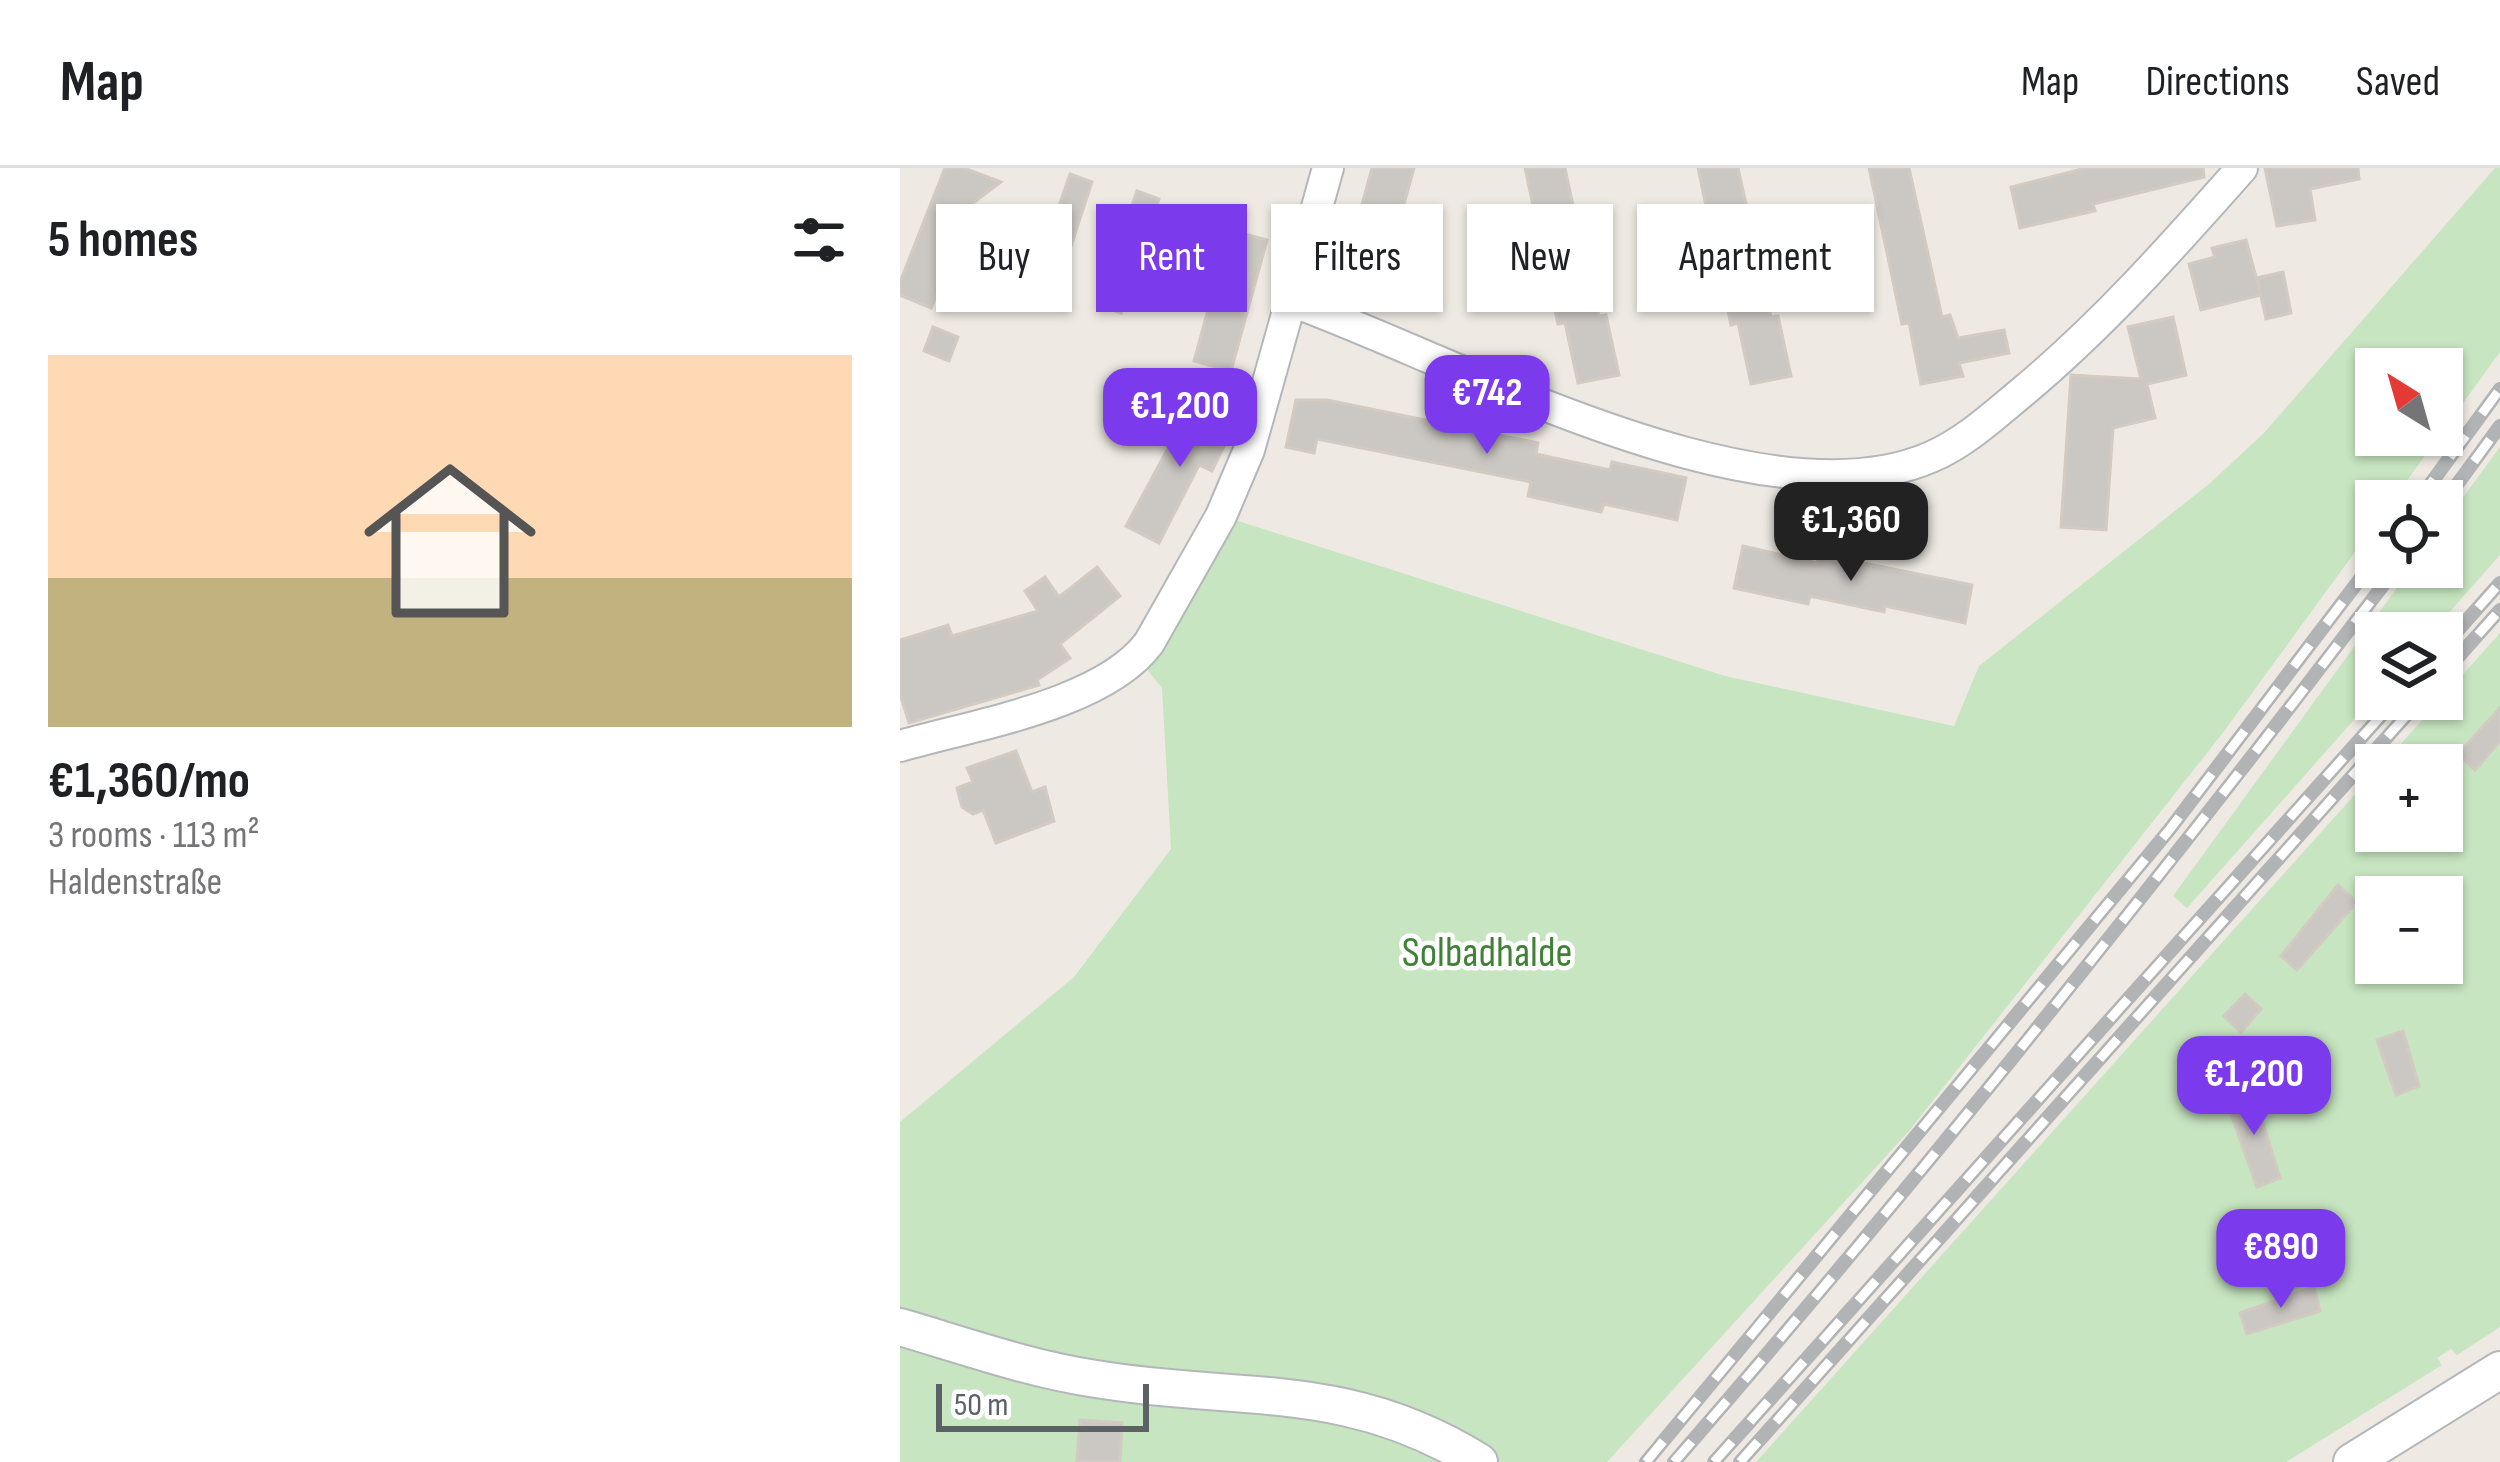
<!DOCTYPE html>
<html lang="en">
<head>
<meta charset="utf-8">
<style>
  :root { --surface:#fff; --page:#f6f6f6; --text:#202124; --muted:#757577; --line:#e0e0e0; --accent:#7c3aed }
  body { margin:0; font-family:"Sofia Sans Condensed",sans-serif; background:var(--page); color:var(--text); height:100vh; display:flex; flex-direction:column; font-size:45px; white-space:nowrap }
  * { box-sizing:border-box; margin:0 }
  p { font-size:39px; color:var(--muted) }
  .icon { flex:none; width:66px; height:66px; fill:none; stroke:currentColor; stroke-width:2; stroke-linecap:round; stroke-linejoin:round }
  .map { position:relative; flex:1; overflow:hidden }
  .drawer { display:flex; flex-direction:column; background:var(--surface); width:900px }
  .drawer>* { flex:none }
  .banner { position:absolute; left:36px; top:36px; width:1140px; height:108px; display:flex; gap:24px }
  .needle { width:78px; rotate:323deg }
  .buttons { position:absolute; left:1455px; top:180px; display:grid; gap:24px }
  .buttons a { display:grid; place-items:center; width:108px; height:108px; border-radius:0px; background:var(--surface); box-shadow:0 3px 9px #0004; font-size:60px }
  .scale { position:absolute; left:36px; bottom:30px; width:213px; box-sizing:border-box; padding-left:12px; border:6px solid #5b6164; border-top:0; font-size:33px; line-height:42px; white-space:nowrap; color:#5b6164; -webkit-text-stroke:9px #fff; paint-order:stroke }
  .price { position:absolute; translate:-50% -102px; padding:0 27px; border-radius:24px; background:var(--accent); color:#fff; font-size:39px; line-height:78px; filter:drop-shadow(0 3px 6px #0008) }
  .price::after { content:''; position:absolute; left:50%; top:72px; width:36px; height:27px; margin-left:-18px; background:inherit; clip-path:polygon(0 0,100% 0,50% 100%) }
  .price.selected { background:#222; color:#fff }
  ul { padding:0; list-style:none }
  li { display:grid; align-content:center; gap:24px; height:636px; padding:0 48px }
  li span { display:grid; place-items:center; height:372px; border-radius:0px; color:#555 }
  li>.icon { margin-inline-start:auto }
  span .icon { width:216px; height:216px; fill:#fffc; stroke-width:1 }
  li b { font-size:51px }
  h2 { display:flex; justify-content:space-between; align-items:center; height:144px; padding:0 48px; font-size:51px }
  .chip { padding:0 42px; border-radius:0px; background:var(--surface); box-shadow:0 3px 9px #0004; font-size:42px; line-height:108px }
  .chip.selected { background:var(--accent); color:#fff }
  header { display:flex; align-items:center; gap:72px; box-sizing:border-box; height:168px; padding:0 60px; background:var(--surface); border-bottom:3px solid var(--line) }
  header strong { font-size:57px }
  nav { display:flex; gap:66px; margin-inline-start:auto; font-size:42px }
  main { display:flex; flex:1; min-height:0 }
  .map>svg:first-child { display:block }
  .green { fill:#c7e5c0; fill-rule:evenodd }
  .building { fill:#cbc7c3; stroke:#d3cac2; stroke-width:3 }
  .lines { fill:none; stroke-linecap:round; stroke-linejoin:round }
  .minor-casing { stroke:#b4b7ba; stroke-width:34 }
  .tertiary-casing { stroke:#b4b7ba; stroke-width:40 }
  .minor { stroke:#fff; stroke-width:30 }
  .tertiary { stroke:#fff; stroke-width:36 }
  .rail-casing { stroke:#b2b3b4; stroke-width:14 }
  .rail { stroke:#fff; stroke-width:9; stroke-dasharray:27; stroke-linecap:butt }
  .labels { text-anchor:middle; stroke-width:9; stroke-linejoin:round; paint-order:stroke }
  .park-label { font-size:42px; fill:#3f8135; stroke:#fff }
</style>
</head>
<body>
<header>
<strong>Map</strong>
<nav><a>Map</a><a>Directions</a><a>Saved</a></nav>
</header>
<main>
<section class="drawer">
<h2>5 homes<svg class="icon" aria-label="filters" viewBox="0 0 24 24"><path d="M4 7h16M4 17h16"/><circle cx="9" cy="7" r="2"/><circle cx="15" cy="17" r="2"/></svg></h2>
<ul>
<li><span style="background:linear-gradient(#ffd9b3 60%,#c2b280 0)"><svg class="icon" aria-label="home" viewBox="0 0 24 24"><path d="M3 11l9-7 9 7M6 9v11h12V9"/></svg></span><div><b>€1,360/mo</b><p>3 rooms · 113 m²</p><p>Haldenstraße</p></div></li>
</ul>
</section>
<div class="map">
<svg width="1600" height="1294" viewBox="0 0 1600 1294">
  <rect width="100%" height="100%" fill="#eeeae3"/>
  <g class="green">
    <path d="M 1595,0 L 1600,0 L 1600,184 L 1542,264 L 1542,201 L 1476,201 L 1476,267 L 1540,267 L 1492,333 L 1476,333 L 1476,355 L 1325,562 L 1009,963 L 707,1294 L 587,1294 L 555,1273 L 153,1196 L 0,1152 L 0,954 L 174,809 L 271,681 L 262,520 L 238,490 L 326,349 L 825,508 L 1054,558 L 1079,498 L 1309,316 L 1364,265 Z"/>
    <path d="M 1600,279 L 1600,387 L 1531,465 L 1476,465 L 1476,527 L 1287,740 L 1273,728 L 1512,399 L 1542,399 L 1542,358 Z"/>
    <path d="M 1600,465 L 1600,1159 L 1557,1187 L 1551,1181 L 1537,1190 L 1542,1197 L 1386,1294 L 856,1294 L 1476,603 L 1476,663 L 1542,663 L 1542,597 L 1482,597 ZM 1476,729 L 1542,729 L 1542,795 L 1476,795 Z"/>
    <path d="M 0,1164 L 432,1243 L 567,1294 L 0,1294 Z"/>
  </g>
  <g class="building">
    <path d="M 45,0 L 64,0 L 101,14 L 73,35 L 76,67 L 92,73 L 83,97 L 70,92 L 42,113 L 31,140 L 0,127 L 0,114 Z"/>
    <path d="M 472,0 L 514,0 L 496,65 L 458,51 Z"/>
    <path d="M 625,0 L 665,0 L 687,103 L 699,148 L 706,147 L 719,207 L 678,215 L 665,155 L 658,156 Z"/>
    <path d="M 798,0 L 838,0 L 871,149 L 878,148 L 891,208 L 851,216 L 838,155 L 831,157 Z"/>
    <path d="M 969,0 L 1009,0 L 1042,149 L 1050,147 L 1058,170 L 1104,162 L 1109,185 L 1059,195 L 1063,208 L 1021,216 L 1009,155 L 1002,156 Z"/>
    <path d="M 1186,0 L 1303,0 L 1304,9 L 1193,36 L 1195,43 L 1120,60 L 1111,19 Z"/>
    <path d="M 1365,0 L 1458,0 L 1459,11 L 1410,21 L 1415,52 L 1377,58 Z"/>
    <path d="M 170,6 L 192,14 L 154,130 L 130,122 Z"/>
    <path d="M 237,23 L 259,31 L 221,145 L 198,137 Z"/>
    <path d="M 330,62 L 367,72 L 331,203 L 294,193 Z"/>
    <path d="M 1346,72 L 1361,127 L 1301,142 L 1289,96 L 1315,89 L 1312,80 Z"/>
    <path d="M 1383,104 L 1391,145 L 1366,151 L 1357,110 Z"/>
    <path d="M 1273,149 L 1286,207 L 1247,216 L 1255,250 L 1213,260 L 1206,362 L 1161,359 L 1171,207 L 1241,211 L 1228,159 Z"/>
    <path d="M 33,159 L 58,169 L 49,193 L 24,183 Z"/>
    <path d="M 396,232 L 427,232 L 638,275 L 636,286 L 710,302 L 712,294 L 786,310 L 777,352 L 704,336 L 701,344 L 628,328 L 631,314 L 417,271 L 414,285 L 386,279 Z"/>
    <path d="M 292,236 L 334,257 L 312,303 L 299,297 L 259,375 L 226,358 Z"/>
    <path d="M 843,378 L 917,395 L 919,386 L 1072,417 L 1065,455 L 985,438 L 984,444 L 910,428 L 908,436 L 834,420 Z"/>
    <path d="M 197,399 L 220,428 L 160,476 L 170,490 L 137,512 L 139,517 L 9,555 L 0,526 L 0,472 L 48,457 L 52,468 L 138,443 L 125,423 L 145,409 L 159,429 Z"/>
    <path d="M 1600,540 L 1600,573 L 1575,602 L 1558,586 Z"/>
    <path d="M 116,583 L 132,624 L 145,619 L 154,653 L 96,675 L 83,642 L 73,646 L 62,639 L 57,620 L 73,614 L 67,600 Z"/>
    <path d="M 1438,717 L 1457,734 L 1397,802 L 1381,788 Z"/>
    <path d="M 1345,826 L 1361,841 L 1341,864 L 1324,848 Z"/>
    <path d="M 1503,863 L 1519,918 L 1496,927 L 1477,872 Z"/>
    <path d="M 1353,923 L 1380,1010 L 1357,1019 L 1326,932 Z"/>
    <path d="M 1414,1119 L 1420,1143 L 1347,1166 L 1340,1145 Z"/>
    <path d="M 180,1252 L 222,1255 L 220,1294 L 177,1293 Z"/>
  </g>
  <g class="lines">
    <g class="minor-casing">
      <g id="minor">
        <path d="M 391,133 C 555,192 861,363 1031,289 C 1064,275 1092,249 1120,226 C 1202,158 1271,80 1342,0"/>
        <path d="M 0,578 C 72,557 203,537 249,475 L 321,348 L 349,282 L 428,0"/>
      </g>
    </g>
    <g class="tertiary-casing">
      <g id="tertiary">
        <path d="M 0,1159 C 65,1178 129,1201 196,1211 C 340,1235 445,1211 579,1294"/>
        <path d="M 1452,1294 L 1600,1202"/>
      </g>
    </g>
    <use href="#minor" class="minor"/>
    <use href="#tertiary" class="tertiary"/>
    <g class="rail-casing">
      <g id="rail">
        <path d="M 1518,333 L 1600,221"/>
        <path d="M 1542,337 L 1600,258"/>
        <path d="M 1542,480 L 1600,415"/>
        <path d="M 1542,507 L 1600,442"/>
        <path d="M 746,1294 L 1270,661 L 1476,390"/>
        <path d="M 774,1294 C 1026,1004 1265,705 1497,399"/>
        <path d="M 814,1294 L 1496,531"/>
        <path d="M 840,1294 L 1521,531"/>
      </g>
    </g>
    <use href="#rail" class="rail"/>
  </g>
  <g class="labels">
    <g class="park-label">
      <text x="587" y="798">Solbadhalde</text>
    </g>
  </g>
</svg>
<div class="buttons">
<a><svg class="needle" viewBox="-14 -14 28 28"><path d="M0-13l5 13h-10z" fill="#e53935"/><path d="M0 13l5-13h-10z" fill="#757577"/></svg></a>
<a><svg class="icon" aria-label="locate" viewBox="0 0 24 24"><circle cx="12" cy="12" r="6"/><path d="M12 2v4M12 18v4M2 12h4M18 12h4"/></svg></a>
<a><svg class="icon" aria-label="layers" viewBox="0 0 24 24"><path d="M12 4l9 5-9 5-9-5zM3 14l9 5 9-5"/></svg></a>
<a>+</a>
<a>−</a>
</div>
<div class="scale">50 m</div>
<b class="price" style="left:587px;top:289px">€742</b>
<b class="price" style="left:280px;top:302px">€1,200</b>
<b class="price selected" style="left:951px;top:416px">€1,360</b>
<b class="price" style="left:1354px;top:970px">€1,200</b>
<b class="price" style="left:1381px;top:1143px">€890</b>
<div class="banner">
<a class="chip">Buy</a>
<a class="chip selected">Rent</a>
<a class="chip">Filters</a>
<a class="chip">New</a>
<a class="chip">Apartment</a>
</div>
</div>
</main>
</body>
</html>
